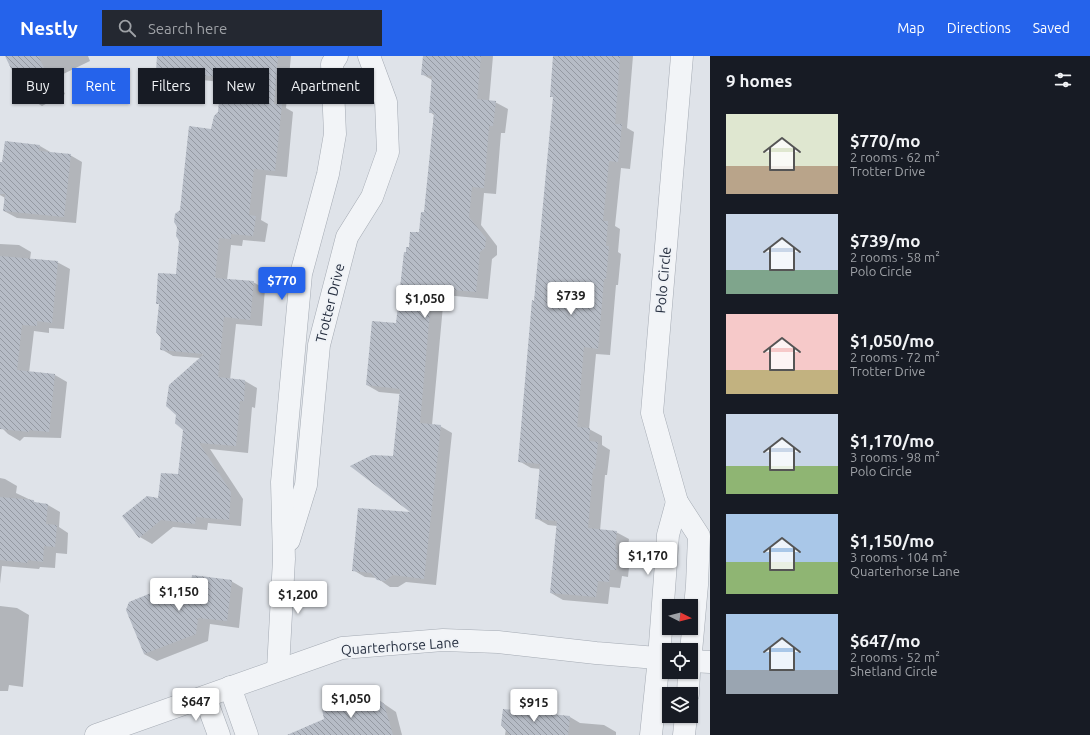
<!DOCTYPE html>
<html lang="en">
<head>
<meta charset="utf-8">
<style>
  :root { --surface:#171b24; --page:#242831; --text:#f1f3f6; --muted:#9ea1a6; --accent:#2563eb }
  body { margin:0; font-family:Ubuntu,sans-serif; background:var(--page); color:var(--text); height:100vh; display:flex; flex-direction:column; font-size:15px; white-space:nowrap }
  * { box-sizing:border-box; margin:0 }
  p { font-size:13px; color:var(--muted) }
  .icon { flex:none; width:22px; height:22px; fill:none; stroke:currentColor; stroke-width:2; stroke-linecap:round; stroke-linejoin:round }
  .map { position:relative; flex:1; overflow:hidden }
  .details { display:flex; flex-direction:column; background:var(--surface); width:380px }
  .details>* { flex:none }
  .hud { position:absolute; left:12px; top:12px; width:380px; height:36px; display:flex; gap:8px }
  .needle { width:26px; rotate:96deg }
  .tools { position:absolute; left:662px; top:543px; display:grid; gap:8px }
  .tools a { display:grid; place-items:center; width:36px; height:36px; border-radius:0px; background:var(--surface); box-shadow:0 1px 3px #0004; font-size:20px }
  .price { position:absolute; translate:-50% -34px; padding:0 9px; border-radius:4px; background:#fff; color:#222; font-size:13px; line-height:26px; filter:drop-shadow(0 1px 2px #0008) }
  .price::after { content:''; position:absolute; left:50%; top:24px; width:12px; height:9px; margin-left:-6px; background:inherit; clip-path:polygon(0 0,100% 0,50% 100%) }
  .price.current { background:var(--accent); color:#fff }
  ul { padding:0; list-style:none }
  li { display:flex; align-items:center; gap:12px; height:100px; padding:0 16px }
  li span { display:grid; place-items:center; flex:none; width:112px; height:80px; border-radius:0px; color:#555 }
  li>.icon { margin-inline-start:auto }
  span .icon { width:48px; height:48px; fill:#fffc; stroke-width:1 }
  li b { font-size:17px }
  h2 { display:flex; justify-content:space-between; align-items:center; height:48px; padding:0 16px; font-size:17px }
  .tag { padding:0 14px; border-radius:0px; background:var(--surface); box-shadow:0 1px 3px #0004; font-size:14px; line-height:36px }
  .tag.current { background:var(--accent); color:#fff }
  header { display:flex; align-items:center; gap:24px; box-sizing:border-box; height:56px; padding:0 20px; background:var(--accent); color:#fff }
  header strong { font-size:19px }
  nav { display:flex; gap:22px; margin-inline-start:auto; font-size:14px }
  .search { width:280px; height:36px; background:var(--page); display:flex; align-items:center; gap:10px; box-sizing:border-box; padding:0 14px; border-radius:0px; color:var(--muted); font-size:15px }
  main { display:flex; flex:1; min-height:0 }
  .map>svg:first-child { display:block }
  .shadow { fill:#0003 }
  .building { fill:url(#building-back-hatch) }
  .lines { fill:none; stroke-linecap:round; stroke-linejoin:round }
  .minor-casing { stroke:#a4aab3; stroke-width:23 }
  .minor { stroke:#f2f4f7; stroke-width:22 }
  .labels { text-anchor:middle; stroke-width:3.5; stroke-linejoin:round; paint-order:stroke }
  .street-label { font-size:14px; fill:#273041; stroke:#eff2f6 }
</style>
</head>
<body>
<header>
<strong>Nestly</strong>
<div class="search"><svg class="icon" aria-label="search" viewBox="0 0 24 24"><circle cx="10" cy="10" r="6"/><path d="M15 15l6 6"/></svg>Search here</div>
<nav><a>Map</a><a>Directions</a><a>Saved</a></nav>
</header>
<main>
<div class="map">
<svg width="710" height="679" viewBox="0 0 710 679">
  <defs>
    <pattern id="building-back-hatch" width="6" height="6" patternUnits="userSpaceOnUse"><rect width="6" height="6" fill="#b6bcc6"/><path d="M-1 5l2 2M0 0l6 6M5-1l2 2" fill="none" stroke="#9499a2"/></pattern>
  </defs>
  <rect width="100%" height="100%" fill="#dfe3e9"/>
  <g class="shadow">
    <path d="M 6,0 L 88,0 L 90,5 L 57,21 L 65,38 L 42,50 L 30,43 L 22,26 L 18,24 Z"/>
    <path d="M 181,0 L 291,0 L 286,52 L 293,56 L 287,121 L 266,119 L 261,164 L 268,168 L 265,186 L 243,184 L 242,190 L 231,189 L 227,224 L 253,226 L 265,233 L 262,270 L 236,268 L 230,324 L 245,325 L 257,332 L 255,352 L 252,351 L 248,397 L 210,393 L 243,443 L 241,470 L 208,467 L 207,474 L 173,471 L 152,488 L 140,481 L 159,443 L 179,419 L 200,302 L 173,300 L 161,293 L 160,249 L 157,247 L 177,219 L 180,185 L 178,170 L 181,155 L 219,57 L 221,26 L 192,23 L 180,16 Z"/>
    <path d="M 424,0 L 493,0 L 489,46 L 495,46 L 508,53 L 505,77 L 501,77 L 496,138 L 484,137 L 481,169 L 497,190 L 497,199 L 492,203 L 488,243 L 444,239 L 432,369 L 440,370 L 452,377 L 436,529 L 406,526 L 398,531 L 390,531 L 377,522 L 365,521 L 353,514 L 413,458 L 394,402 L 400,338 L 379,336 L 367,329 L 397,268 L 407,198 L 419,177 L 425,157 L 434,59 L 430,56 L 432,24 L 422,18 Z"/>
    <path d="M 559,0 L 633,0 L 627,72 L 634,76 L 630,113 L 621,112 L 615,170 L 620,173 L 618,196 L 621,198 L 618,229 L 616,229 L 610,299 L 596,298 L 589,373 L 602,380 L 602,389 L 610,394 L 607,419 L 605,419 L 600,475 L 616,476 L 629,483 L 627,500 L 630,502 L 628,521 L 622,520 L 620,532 L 610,531 L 608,548 L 563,544 L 551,537 L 557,470 L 548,469 L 536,462 L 540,413 L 531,412 L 519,405 L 554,42 L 551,40 Z"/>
    <path d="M 40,90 L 52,97 L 70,99 L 82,106 L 76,167 L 17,162 L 4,155 L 5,142 L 0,139 L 0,107 Z"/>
    <path d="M 0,188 L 19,189 L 31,196 L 30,203 L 57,206 L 70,213 L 64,273 L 49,272 L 49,277 L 34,275 L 29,317 L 55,319 L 67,326 L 61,382 L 24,381 L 20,385 L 8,378 L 0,370 Z"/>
    <path d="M 0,422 L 5,423 L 17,430 L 16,437 L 39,448 L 48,449 L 60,456 L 59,471 L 68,477 L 67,498 L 56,497 L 55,512 L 40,511 L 39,513 L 2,510 L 0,528 Z"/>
    <path d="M 231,525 L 243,532 L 239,572 L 210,568 L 208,585 L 157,605 L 144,598 L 151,538 L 160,544 Z"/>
    <path d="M 0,550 L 17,552 L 29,559 L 23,631 L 9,629 L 8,635 L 0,635 Z"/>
    <path d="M 374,641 L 396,656 L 402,679 L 309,679 L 325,663 L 348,648 Z"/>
    <path d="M 570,661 L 580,667 L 604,669 L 616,676 L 616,679 L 505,679 L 506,673 Z"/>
  </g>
  <g class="building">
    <path d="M 5,0 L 38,0 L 54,31 L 29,43 L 19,24 L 17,25 Z"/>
    <path d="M 157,0 L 278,0 L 274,48 L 282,48 L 275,115 L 254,113 L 249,159 L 256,160 L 253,180 L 231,178 L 231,183 L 219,182 L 215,222 L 254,225 L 250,264 L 224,261 L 218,321 L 245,324 L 244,345 L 240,345 L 236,390 L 199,387 L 231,436 L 229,464 L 196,461 L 195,468 L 161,464 L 139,482 L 122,460 L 147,440 L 158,442 L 161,417 L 178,418 L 183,374 L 175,367 L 176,359 L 166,350 L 169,329 L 204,298 L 160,294 L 161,282 L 156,276 L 159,248 L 156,248 L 158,217 L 176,218 L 179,185 L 176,180 L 177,171 L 174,166 L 175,158 L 180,154 L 189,70 L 211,73 L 214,60 L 218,56 L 221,21 L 156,15 Z"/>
    <path d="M 423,0 L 481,0 L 477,43 L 496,45 L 493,70 L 489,70 L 484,132 L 472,131 L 469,161 L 486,182 L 485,192 L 480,196 L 476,236 L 432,232 L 420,367 L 441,369 L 424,523 L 393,519 L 385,525 L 377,524 L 371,517 L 352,515 L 358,452 L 410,456 L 350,410 L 372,399 L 393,400 L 400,333 L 366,329 L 372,265 L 396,267 L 404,196 L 406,196 L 406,191 L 409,191 L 410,176 L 419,176 L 421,156 L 424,156 L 434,57 L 429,57 L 432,20 L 421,19 Z"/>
    <path d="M 553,0 L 620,0 L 615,68 L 622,68 L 618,106 L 609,105 L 603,165 L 608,165 L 606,190 L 609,190 L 606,223 L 604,223 L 598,293 L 584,291 L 577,371 L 590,372 L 589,385 L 598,386 L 595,413 L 593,413 L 588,472 L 617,475 L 615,493 L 618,494 L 616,514 L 610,514 L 609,526 L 598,525 L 596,541 L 550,537 L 557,465 L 535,463 L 540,408 L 518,406 L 532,244 L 534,245 L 553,41 L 550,41 Z"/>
    <path d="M 5,85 L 40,89 L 39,95 L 71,98 L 64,161 L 3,155 L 5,138 L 0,138 L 0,106 L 2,106 Z"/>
    <path d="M 0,200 L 58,205 L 52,267 L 37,265 L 37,270 L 22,269 L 17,314 L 55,318 L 49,376 L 29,374 L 29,376 L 0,373 Z"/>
    <path d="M 0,441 L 34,444 L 34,446 L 48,448 L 46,468 L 57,469 L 55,491 L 44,490 L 43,506 L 28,504 L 27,507 L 0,504 Z"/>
    <path d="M 192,519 L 232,524 L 227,565 L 198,562 L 196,578 L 144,598 L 126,554 L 129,546 L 151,537 L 154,545 L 191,531 Z"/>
    <path d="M 331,637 L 348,647 L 374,640 L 384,648 L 393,679 L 287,679 L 324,663 L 322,653 Z"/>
    <path d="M 503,653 L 570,660 L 568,679 L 510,679 L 501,669 Z"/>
  </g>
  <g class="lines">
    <g class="minor-casing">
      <g id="minor">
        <path d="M 682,0 L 652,357 L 677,446 L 699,480 L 697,529 L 691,596"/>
        <path d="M 289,484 L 306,429 L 319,289 L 347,181 L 372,141 L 388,96 L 386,46 L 369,0"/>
        <path d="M 691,605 L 710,606"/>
        <path d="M 278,613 L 284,503 L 282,426 L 301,218 L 328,118 L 335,78 L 332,8 L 337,0"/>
        <path d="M 230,631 L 247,679"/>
        <path d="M 688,638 L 689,616"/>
        <path d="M 205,641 L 219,679"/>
        <path d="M 96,679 L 342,592 L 443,584 L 498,586 L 596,597 L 669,603"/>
        <path d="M 651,679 L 659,602 L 668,479 L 677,446"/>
        <path d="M 684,679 L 686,660"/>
      </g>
    </g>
    <use href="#minor" class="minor"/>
  </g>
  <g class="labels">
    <g class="street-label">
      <text transform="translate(663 224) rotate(-85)" y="5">Polo Circle</text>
      <text transform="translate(330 247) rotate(-76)" y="5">Trotter Drive</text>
      <text transform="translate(400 590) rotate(-4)" y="5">Quarterhorse Lane</text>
    </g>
  </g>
</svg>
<div class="tools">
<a><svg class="needle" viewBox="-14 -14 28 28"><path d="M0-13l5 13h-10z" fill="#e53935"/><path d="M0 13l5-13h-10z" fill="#9ea1a6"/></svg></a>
<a><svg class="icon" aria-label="locate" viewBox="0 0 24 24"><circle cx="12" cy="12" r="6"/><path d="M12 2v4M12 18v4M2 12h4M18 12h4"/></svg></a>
<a><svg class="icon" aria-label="layers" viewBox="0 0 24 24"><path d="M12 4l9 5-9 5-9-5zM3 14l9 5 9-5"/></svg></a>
</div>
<b class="price current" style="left:282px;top:245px">$770</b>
<b class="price" style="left:571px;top:260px">$739</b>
<b class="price" style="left:425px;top:263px">$1,050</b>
<b class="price" style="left:648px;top:520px">$1,170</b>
<b class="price" style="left:179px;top:556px">$1,150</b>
<b class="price" style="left:298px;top:559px">$1,200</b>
<b class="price" style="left:351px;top:663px">$1,050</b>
<b class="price" style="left:196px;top:666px">$647</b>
<b class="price" style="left:534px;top:667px">$915</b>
<div class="hud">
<a class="tag">Buy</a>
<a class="tag current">Rent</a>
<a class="tag">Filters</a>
<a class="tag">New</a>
<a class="tag">Apartment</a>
</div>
</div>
<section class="details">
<h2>9 homes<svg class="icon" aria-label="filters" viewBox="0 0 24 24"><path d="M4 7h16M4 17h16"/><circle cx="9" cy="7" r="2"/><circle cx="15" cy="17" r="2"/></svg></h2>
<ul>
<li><span style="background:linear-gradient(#dfe7d0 65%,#b9a48a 0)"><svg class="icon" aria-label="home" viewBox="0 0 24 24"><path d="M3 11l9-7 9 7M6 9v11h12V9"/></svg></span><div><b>$770/mo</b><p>2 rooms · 62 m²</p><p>Trotter Drive</p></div></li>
<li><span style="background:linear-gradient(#c9d6e8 70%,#7fa58c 0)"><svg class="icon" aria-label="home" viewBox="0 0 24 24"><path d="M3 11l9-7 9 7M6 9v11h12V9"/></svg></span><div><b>$739/mo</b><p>2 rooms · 58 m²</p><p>Polo Circle</p></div></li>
<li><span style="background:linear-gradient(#f6c9c9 70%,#c2b280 0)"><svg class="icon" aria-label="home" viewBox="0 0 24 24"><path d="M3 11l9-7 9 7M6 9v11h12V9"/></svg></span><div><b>$1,050/mo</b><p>2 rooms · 72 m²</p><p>Trotter Drive</p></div></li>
<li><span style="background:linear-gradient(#c9d6e8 65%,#8fb573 0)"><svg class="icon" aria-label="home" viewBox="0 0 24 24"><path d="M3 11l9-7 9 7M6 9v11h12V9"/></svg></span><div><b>$1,170/mo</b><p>3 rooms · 98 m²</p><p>Polo Circle</p></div></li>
<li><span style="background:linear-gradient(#a9c7e8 60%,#8fb573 0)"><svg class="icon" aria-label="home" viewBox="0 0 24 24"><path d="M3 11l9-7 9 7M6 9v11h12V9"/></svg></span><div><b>$1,150/mo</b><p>3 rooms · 104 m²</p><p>Quarterhorse Lane</p></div></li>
<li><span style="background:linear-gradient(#a9c7e8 70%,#9aa5b1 0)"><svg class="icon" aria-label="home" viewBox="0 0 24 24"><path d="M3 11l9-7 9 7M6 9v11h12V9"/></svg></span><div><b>$647/mo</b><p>2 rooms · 52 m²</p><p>Shetland Circle</p></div></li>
</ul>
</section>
</main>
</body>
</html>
